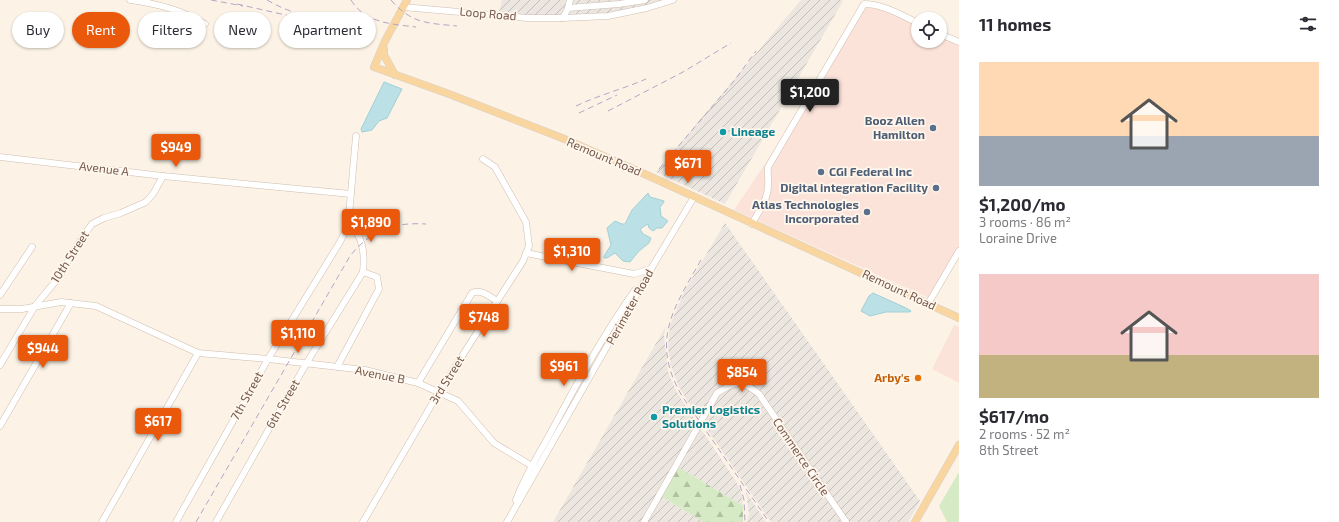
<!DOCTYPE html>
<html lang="en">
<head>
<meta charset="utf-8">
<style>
  :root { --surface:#fff; --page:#f7f7f7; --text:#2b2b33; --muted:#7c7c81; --accent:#ea580c }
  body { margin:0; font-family:"Exo 2",sans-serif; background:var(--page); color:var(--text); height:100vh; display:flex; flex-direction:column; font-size:15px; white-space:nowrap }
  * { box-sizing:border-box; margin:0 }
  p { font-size:13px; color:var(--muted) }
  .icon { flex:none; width:22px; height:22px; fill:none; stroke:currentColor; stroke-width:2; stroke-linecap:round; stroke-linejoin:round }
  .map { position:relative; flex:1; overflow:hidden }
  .sheet { display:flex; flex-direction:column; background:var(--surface); width:380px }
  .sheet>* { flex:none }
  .top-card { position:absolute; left:12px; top:12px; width:380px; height:36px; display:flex; gap:8px }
  .controls { position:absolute; left:911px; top:12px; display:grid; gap:8px }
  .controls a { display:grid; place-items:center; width:36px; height:36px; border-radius:50%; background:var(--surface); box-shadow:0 1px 3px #0004; font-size:20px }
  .price { position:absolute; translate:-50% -34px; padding:0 9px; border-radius:4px; background:var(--accent); color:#fff; font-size:13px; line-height:26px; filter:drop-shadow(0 1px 2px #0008) }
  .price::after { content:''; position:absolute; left:50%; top:24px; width:12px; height:9px; margin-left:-6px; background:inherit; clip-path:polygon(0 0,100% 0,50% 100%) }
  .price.on { background:#222; color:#fff }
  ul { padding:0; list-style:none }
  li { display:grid; align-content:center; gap:8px; height:212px; padding:0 20px }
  li span { display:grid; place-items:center; height:124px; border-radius:0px; color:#555 }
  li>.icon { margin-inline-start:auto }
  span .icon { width:72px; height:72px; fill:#fffc; stroke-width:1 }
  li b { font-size:17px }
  h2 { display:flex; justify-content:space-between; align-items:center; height:48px; padding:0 20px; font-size:17px }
  .pill { padding:0 14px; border-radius:18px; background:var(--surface); box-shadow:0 1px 3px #0004; font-size:14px; line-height:36px }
  .pill.on { background:var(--accent); color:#fff }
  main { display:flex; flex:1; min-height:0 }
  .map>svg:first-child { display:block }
  .commercial { fill:#fce3da }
  .industrial { fill:url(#industrial-furrows) }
  .forest { fill:url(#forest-firs) }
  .park { fill:#d5eac5 }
  .water { fill:#bbe1e6; stroke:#a1d0d7 }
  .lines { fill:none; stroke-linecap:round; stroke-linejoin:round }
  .minor-casing { stroke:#d0bdaf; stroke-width:7 }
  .major-casing { stroke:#d8d1cd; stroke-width:8 }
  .minor { stroke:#fff; stroke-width:6 }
  .major { stroke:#f9d6a0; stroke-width:7 }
  .rail { stroke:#b6a4c6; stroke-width:1; stroke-dasharray:6 4; stroke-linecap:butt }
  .service-dot { fill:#5c6f8a; stroke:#fff7ed; stroke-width:1.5 }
  .culture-dot { fill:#0f9aa8; stroke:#fff7ed; stroke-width:1.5 }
  .food-dot { fill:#e8710a; stroke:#fff7ed; stroke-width:1.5 }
  .labels { text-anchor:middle; stroke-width:3.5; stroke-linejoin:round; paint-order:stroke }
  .street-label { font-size:12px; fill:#75594b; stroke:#fff7ed }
  .service-label { font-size:12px; font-weight:bold; fill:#4e5e75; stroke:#fff7ed; text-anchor:end }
  .culture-label { font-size:12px; font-weight:bold; fill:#0d838f; stroke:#fff7ed; text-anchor:start }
  .food-label { font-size:12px; font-weight:bold; fill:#c56008; stroke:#fff7ed; text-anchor:end }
</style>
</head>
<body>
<main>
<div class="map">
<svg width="959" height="522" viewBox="0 0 959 522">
  <defs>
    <pattern id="industrial-furrows" width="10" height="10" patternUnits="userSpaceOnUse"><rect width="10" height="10" fill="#ece6e0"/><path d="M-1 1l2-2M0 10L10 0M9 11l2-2" fill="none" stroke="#c4bdb8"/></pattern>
    <pattern id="forest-firs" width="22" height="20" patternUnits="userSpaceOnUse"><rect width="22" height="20" fill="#d5eac5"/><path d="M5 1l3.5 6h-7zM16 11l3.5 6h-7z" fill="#b1c1a2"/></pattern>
  </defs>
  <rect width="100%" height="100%" fill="#fcf3e6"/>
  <g class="commercial">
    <path d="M 864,4 L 874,4 L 918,23 L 918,41 L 940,41 L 940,34 L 959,42 L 959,251 L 931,299 L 734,210 L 803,107 Z"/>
    <path d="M 954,325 L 959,327 L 959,383 L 932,369 Z"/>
  </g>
  <g class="industrial">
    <path d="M 502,0 L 673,0 L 608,16 L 498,15 Z"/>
    <path d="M 801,0 L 841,0 L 843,1 L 725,204 L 656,172 Z"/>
    <path d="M 725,223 L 920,501 L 908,522 L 771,522 L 687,400 L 679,387 L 671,366 L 668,348 L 670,325 L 685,290 Z"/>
    <path d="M 666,326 L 664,335 L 668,372 L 675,389 L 687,408 L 735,480 L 741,491 L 743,506 L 676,466 L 659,495 L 703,522 L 553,522 Z"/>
    <path d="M 746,492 L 766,522 L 747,522 L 749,514 Z"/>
  </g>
  <path class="forest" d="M 678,467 L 743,506 L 743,522 L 703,522 L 661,496 Z"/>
  <path class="park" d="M 959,472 L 959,522 L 947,522 L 939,506 Z"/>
  <g class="water">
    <path d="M 384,82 L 402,89 L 387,118 L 379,121 L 372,130 L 362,132 L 361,129 Z"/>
    <path d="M 648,193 L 650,197 L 664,201 L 664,202 L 660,207 L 661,216 L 668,221 L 662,228 L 657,228 L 653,231 L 649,228 L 648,224 L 640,229 L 643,234 L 651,238 L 649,243 L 639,251 L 630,262 L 623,261 L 615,253 L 607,258 L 604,258 L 604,256 L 611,245 L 607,228 L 615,221 L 622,224 L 625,224 L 632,210 Z"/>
    <path d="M 873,293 L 906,308 L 911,311 L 910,312 L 886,312 L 870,316 L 861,311 L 869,296 Z"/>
  </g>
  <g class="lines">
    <g class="minor-casing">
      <g id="minor">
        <path d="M 130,0 C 155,3 183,11 205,24"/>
        <path d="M 403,7 L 527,18 L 563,18 L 568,8 L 619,4 L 645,0"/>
        <path d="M 568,8 L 570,0"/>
        <path d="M 563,18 L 608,16 L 647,8 L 673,0"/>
        <path d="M 940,34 L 959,42"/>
        <path d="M 0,157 L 163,176 L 351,194"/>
        <path d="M 752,224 C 758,212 768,200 768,186 C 769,180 767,174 768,167 L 864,4 C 883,4 901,15 918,23"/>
        <path d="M 526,253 L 634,274 L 651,269"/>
        <path d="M 0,295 L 32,247"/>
        <path d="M 928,304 L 959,251"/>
        <path d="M 0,309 L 22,309 L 61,302 L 96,306 L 198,353 L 268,359 L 365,370 L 418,383 L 458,401 L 494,443 L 537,469"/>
        <path d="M 0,365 L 35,306 L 59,277 L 80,241 L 92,224 L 104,218 L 121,213 L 146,202 L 153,194 L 163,176"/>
        <path d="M 337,367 L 379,289 L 377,277 L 363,272"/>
        <path d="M 418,383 L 472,293 C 481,289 489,296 497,301"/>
        <path d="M 0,426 L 71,303"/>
        <path d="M 516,500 C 524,477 539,454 551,432 C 577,383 603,335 635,290"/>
        <path d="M 102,522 L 198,353"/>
        <path d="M 176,522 L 268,359 L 340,242 L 350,222 L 349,215 L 356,136"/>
        <path d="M 216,522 L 306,364 L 363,272 C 365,252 363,239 350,222"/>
        <path d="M 363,522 L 439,392 L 523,261 L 529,246 L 526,222 L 495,167 L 483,159"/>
        <path d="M 507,522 L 651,269 L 694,197"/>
        <path d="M 644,522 L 717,393 C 737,381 740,379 759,394 L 846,522"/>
      </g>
    </g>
    <g class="major-casing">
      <g id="major">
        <path d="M 407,0 L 385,41 L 374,67 L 449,94 L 562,138 L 649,176 L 959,318"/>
        <path d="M 384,49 L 384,55 L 395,75"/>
        <path d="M 915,522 L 959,445"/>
      </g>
    </g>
    <use href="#minor" class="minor"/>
    <use href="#major" class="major"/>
    <g class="rail">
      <path d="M 211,0 L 243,6"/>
      <path d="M 267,0 C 300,19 333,22 370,26"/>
      <path d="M 351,0 C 365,23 391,24 416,27"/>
      <path d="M 391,0 C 412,24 427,23 457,26"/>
      <path d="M 237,4 L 290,16"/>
      <path d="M 576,106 C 599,95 623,89 646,79"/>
      <path d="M 608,111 L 683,72 L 731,43"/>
      <path d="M 579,113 L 617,95"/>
      <path d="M 659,169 L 734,81 L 756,51"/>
      <path d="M 701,260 C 673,309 650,341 682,396 L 769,522"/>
      <path d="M 740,485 L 744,500 L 745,522"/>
      <path d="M 196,522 L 350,256 C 371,230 393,222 426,224"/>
    </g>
  </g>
  <g class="service-dot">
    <circle cx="933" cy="128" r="4"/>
    <circle cx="821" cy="172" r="4"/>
    <circle cx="936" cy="188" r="4"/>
    <circle cx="867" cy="212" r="4"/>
  </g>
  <g class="culture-dot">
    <circle cx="723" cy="132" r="4"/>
    <circle cx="654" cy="417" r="4"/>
  </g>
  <circle class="food-dot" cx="918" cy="378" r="4"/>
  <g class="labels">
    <g class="street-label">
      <text transform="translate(488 14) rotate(5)" y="4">Loop Road</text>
      <text transform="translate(604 157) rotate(23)" y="4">Remount Road</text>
      <text transform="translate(104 169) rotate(7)" y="4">Avenue A</text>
      <text transform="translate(70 257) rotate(-57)" y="4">10th Street</text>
      <text transform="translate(899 290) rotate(25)" y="4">Remount Road</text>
      <text transform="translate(630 307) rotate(-61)" y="4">Perimeter Road</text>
      <text transform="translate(380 375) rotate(11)" y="4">Avenue B</text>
      <text transform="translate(447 380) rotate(-58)" y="4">3rd Street</text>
      <text transform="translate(247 396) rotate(-61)" y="4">7th Street</text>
      <text transform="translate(283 404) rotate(-60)" y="4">6th Street</text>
      <text transform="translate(801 457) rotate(56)" y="4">Commerce Circle</text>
    </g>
    <g class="service-label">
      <text x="925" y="125">Booz Allen<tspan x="925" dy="14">Hamilton</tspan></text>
      <text x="829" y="176" text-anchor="start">CGI Federal Inc</text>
      <text x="928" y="192">Digital integration Facility</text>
      <text x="859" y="209">Atlas Technologies<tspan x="859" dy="14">Incorporated</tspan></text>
    </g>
    <g class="culture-label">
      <text x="731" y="136">Lineage</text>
      <text x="662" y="414">Premier Logistics<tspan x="662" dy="14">Solutions</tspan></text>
    </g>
    <g class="food-label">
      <text x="910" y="382">Arby's</text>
    </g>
  </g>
</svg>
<div class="controls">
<a><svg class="icon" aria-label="locate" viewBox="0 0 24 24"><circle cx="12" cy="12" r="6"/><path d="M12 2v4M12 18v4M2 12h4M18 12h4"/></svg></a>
</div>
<b class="price on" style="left:810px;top:113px">$1,200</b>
<b class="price" style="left:176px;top:168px">$949</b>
<b class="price" style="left:688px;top:184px">$671</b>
<b class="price" style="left:371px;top:243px">$1,890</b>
<b class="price" style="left:572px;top:272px">$1,310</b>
<b class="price" style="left:484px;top:338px">$748</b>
<b class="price" style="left:298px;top:354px">$1,110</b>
<b class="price" style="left:43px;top:369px">$944</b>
<b class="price" style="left:564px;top:387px">$961</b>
<b class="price" style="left:742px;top:393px">$854</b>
<b class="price" style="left:158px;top:442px">$617</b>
<div class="top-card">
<a class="pill">Buy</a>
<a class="pill on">Rent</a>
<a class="pill">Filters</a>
<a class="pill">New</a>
<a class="pill">Apartment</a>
</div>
</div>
<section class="sheet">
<h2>11 homes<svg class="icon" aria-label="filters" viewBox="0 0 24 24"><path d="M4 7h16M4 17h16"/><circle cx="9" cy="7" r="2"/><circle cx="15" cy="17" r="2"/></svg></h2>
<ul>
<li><span style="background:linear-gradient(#ffd9b3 60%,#9aa5b1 0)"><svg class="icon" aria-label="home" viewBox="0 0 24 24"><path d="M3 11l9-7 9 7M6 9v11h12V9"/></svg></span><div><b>$1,200/mo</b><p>3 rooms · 86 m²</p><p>Loraine Drive</p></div></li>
<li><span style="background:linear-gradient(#f6c9c9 65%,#c2b280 0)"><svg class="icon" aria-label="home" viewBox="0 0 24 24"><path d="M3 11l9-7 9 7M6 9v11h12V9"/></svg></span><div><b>$617/mo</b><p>2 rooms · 52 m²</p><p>8th Street</p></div></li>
</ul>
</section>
</main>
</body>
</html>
